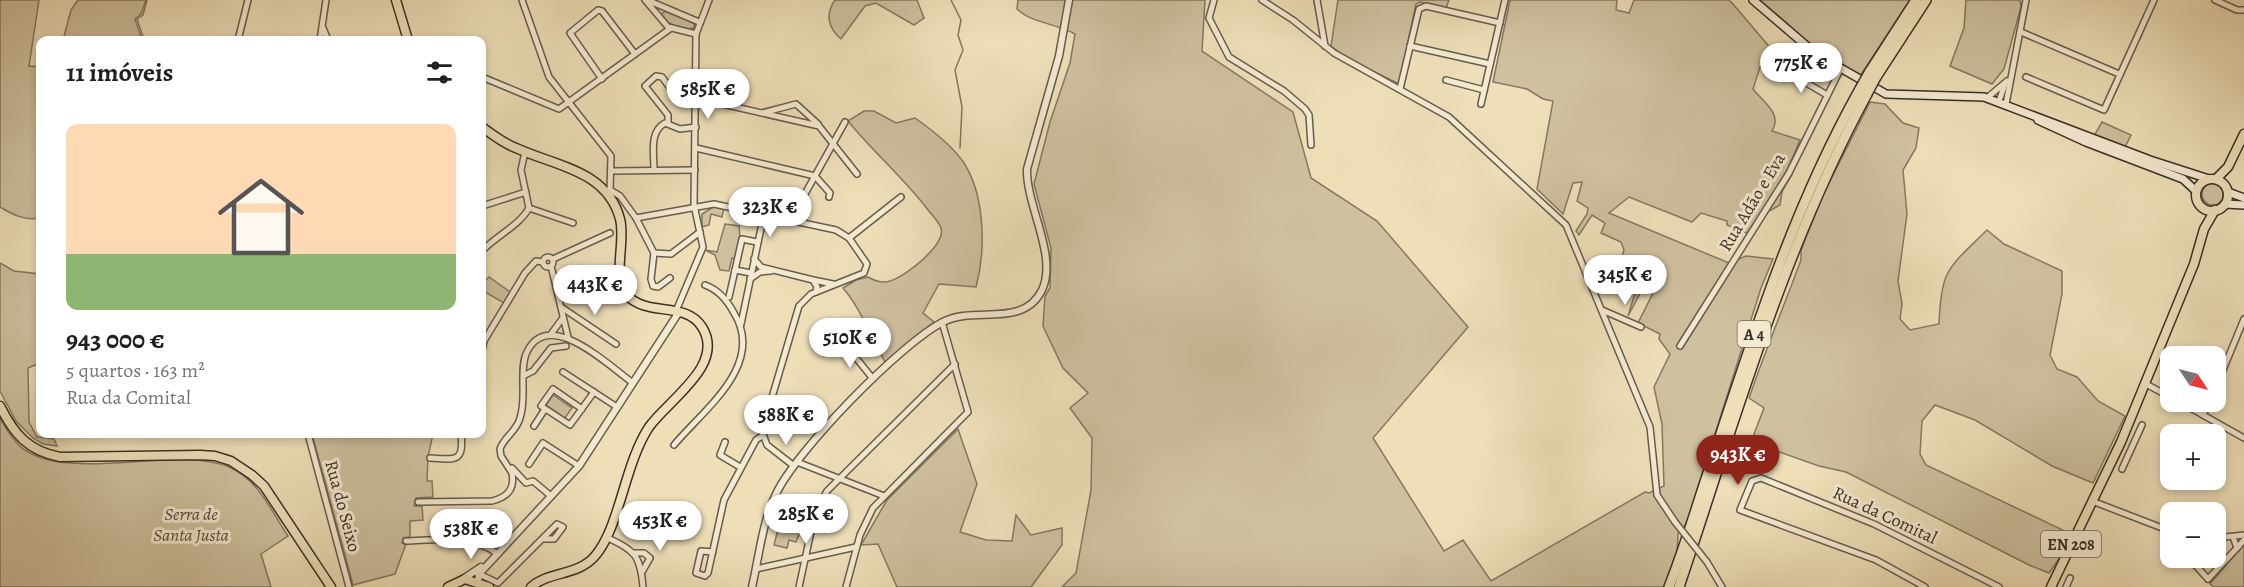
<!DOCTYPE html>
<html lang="pt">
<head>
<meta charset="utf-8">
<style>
  :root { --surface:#fff; --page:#f6f6f6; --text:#202124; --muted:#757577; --accent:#8f2418 }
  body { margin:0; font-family:Alegreya,serif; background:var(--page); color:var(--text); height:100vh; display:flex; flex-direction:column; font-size:22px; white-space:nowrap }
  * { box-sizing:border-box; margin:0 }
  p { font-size:20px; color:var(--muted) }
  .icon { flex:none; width:33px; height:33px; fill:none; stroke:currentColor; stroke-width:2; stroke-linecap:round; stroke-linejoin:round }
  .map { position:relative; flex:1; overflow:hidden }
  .side { position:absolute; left:36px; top:36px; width:450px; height:402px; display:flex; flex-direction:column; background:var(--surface); border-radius:12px; box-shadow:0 3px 9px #0003 }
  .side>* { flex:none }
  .needle { width:39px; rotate:125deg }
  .controls { position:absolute; left:2160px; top:346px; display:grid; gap:12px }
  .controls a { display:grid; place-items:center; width:66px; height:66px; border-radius:12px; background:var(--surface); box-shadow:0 3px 9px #0003; font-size:30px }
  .price { position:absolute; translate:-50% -51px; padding:0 14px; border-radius:21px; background:#fff; color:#222; font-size:20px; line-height:39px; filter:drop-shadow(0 2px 3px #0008) }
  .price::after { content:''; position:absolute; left:50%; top:36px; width:18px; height:14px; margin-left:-9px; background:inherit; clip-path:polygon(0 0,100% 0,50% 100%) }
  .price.current { background:var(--accent); color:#fff }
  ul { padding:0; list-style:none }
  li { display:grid; align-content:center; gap:12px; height:318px; padding:0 30px }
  li span { display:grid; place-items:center; height:186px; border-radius:12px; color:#555 }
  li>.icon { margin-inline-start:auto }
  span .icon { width:108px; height:108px; fill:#fffc; stroke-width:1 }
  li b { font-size:26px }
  h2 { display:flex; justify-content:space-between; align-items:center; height:72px; padding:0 30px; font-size:26px }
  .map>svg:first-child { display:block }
  .green { fill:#cfc1a0; stroke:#847864; stroke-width:1.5 }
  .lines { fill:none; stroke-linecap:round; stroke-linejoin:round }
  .stream { stroke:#807661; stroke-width:1.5 }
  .minor-casing { stroke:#665c4c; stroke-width:8 }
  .tertiary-casing { stroke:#665c4c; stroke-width:9 }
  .secondary-casing { stroke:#393027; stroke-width:10 }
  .primary-casing { stroke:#393027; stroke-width:11 }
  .motorway-casing { stroke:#393027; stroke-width:12 }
  .minor { stroke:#f4ead2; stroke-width:5 }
  .tertiary { stroke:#f4ead2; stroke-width:6 }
  .secondary { stroke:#f4ead2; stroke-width:7 }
  .primary { stroke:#eedfb9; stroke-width:8 }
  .motorway { stroke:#eedfb9; stroke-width:9 }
  .minor-bridge-casing { stroke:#665c4c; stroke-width:8; stroke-linecap:butt }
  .motorway-bridge-casing { stroke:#393027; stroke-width:12; stroke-linecap:butt }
  .minor-bridge { stroke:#f4ead2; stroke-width:5 }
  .motorway-bridge { stroke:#eedfb9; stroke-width:9 }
  .labels { text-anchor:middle; stroke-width:6; stroke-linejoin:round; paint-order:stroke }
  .shield { fill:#f4ead2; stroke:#71685a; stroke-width:1.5 }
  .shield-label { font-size:16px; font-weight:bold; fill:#393027 }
  .street-label { font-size:18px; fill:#393027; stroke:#f4ead2 }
  .park-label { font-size:18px; font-style:italic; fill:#574d3f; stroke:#f4ead2 }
</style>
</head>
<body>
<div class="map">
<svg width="2244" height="587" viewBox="0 0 2244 587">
  <rect width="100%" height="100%" fill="#eedfb9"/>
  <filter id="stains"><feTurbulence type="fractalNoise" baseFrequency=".00333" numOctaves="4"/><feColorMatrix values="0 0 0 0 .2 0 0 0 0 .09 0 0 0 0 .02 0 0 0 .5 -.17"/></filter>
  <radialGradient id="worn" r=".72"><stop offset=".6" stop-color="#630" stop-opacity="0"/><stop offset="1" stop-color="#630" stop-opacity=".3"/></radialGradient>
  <g class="green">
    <path d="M 0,0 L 39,0 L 29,66 L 40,67 L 40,218 C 26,221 13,215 0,207 Z"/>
    <path d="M 78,0 L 146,0 L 141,14 L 135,19 L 142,40 L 63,40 L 71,10 Z"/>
    <path d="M 835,0 L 917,0 L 924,18 L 914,25 L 876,3 L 865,6 L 841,39 C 828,28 825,14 835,0 Z"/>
    <path d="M 1018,0 L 1205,0 L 1202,51 L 1293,112 L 1311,178 L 1377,221 L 1468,327 L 1373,438 L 1444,551 L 1463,540 L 1491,581 L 1645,492 L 1649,493 L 1664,486 L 1662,424 L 1654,387 L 1670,354 L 1659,339 L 1660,334 L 1638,323 L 1654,291 L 1645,287 L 1642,290 L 1628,316 L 1638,283 L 1632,273 L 1631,264 L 1621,260 L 1624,250 L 1621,242 L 1601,233 L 1605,223 L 1592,215 L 1579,235 L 1576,231 L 1587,214 L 1588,208 L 1577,201 L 1582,182 L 1573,183 L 1563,214 L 1537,189 L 1553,101 L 1543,99 L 1527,89 L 1493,82 L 1510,0 L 1617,0 L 1616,10 L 1629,13 L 1634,0 L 1729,0 L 1733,4 L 1772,50 L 1774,54 L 1771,56 L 1781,69 L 1780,71 L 1760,67 L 1753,89 C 1763,102 1783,114 1772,131 L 1800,140 L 1786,173 L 1792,174 L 1782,192 L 1780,205 L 1759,217 L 1747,233 L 1727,225 L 1727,221 L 1701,213 L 1692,222 L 1629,197 L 1609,213 L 1729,263 L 1746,256 L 1773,259 L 1761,288 L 1687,523 L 1678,534 L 1677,552 L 1664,587 L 1062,587 L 1076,573 L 1091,490 L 1092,438 L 1070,408 L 1088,393 L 1063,368 L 1043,326 L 1045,296 L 1050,288 L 1051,248 L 1034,184 L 1050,122 L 1070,63 L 1075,34 C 1056,23 1033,24 1017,9 Z"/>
    <path d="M 1338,0 L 1449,0 L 1446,8 L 1420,2 L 1416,4 L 1399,84 L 1348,59 L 1331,46 Z"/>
    <path d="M 1760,0 L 1910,0 L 1860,76 L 1818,51 Z"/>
    <path d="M 1966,0 L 2020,0 L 2021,7 L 2004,69 L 1992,84 L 1950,66 L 1964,28 Z"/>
    <path d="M 666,11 L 694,23 L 694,28 C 683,31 667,25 661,14 Z"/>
    <path d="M 1870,102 L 1885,104 L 1903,123 L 1919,128 L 1916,148 L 1903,170 L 1907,214 L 1898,281 L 1902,304 L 1900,319 L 1910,330 L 1939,324 C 1941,267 1949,268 1987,230 L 2004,244 L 2062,271 L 2062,294 L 2050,355 L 2057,369 L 2077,377 L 2098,401 L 2125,416 L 2093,483 L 2052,466 L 1975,420 L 1935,405 L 1922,421 L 1920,454 L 1926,465 L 2071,534 L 2061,556 L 2049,573 L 2029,565 L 1846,472 L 1819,466 L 1751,442 L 1764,408 L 1749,398 C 1765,351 1784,306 1801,260 L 1801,250 L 1823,195 Z"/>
    <path d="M 864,111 L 874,111 L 896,123 L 915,118 C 932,130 952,145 964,163 C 985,196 986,250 976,287 L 939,284 L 923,313 L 934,322 L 885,362 C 871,337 861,309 843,288 L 856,280 L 868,277 C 875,281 882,284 890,281 C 905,277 946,245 941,228 C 939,222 932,215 928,210 C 904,178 873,152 848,121 Z"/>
    <path d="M 2102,122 L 2131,135 L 2125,147 L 2094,136 Z"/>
    <circle cx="2213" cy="194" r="11"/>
    <path d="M 715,206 L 724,208 L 722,217 L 711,214 L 709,225 L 702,227 L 702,214 Z"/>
    <path d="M 725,224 L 739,226 L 740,238 L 736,259 L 732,258 L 729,271 L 720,270 L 715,255 L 705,250 L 717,252 Z"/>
    <path d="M 0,263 L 14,271 L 40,274 L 40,363 L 28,368 L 29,422 L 37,437 L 54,439 L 57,446 L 43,444 L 33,438 L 16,421 L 0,391 Z"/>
    <path d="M 482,272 L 486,280 L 489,277 L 510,292 L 504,303 L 485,292 L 482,299 Z"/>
    <path d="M 553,395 L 572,408 L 565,418 L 546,405 Z"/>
    <path d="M 0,418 C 6,429 14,443 25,450 C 75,482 174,445 229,467 C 257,478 272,512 288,536 L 261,554 L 271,587 L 0,587 Z"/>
    <path d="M 958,429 L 977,484 L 960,532 L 986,540 L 1012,541 L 1016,515 L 1031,535 L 1062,528 L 1062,545 L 1031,587 L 897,587 L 878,544 L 861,545 L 887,500 Z"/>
    <path d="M 312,434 L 433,434 L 428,457 L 427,481 L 432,481 L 433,497 L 416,498 L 414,506 L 422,506 L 423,520 L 410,521 L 410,537 L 403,538 L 402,543 L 406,544 L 395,574 L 353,585 Z"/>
    <path d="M 783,510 L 797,512 L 794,523 L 800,525 L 801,530 L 796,542 L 789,540 L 787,548 L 774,545 Z"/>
    <path d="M 2244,544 L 2244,587 L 2214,587 L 2210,584 Z"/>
  </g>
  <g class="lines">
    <g class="stream">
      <path d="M 951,0 L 961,20 L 958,35 L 963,50 L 955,70 L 962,107 L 960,148"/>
      <path d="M 144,40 L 137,19 L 143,15 L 147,0"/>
    </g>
    <g class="minor-casing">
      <g id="minor">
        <path d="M 522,0 L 549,77 L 611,156 L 610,190"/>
        <path d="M 645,0 L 668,27 L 696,34"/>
        <path d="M 647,0 L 699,22"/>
        <path d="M 1214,0 L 1209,18 L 1229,57 L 1284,91 L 1305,109 L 1309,115 L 1311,145"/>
        <path d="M 1262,0 L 1293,20 L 1334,53 L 1449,117 L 1566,225 L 1650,427 L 1657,495 L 1675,522"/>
        <path d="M 1317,0 L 1325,46"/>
        <path d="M 2215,0 L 2237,10 L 2244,10"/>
        <path d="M 323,28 L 328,40"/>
        <path d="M 2021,32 L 2119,74"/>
        <path d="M 238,40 L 248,0"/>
        <path d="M 320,40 L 326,0"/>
        <path d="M 1410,46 L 1490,64"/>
        <path d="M 1788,72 L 1827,95"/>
        <path d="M 482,77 L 559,109 L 671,28"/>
        <path d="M 2026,77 L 2104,110 L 2154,0"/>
        <path d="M 602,79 L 570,33 L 598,10 L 602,11 L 635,54"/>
        <path d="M 1446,80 L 1484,90"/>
        <path d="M 1400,89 L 1419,9 L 1426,6 L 1500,23"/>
        <path d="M 696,98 L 819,126 L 857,174"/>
        <path d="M 1987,98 L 2007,81"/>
        <path d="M 1999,101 L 2005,84"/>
        <path d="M 1481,104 L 1505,0"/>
        <path d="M 2006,104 L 2026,0"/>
        <path d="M 762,113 L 796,104 L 818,124"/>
        <path d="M 668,123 L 668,115 L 645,86 L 656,76 L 662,77 L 681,103 L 696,104"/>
        <path d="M 696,148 L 815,176 L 830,193 L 829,197"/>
        <path d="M 654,170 C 654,153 649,132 665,123 L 680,129 L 696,127"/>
        <path d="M 612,171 L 695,170"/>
        <path d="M 610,190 L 620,196 L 636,218 L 654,253 L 671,254 L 700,232"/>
        <path d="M 482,206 L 526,192"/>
        <path d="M 529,208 L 573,223"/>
        <path d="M 636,218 L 714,204 L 836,230 L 849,238 L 867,264 L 864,273 L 811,294 L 799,306 L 762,431 L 767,445 L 794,466"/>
        <path d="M 791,219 L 845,122"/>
        <path d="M 849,238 L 901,197"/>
        <path d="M 482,251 C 496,236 520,225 529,208 L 521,170 L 525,152"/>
        <path d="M 654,253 L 651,279 L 653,286 L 658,287 L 670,278"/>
        <circle cx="548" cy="262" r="5"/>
        <path d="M 553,259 L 610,233"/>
        <path d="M 754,259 L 761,267 L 813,280 L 817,287 L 816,292"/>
        <path d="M 551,266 L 568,337"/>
        <path d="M 735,270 L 751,273"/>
        <path d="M 750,279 L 760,272 L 771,271"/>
        <path d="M 813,280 L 833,284"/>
        <path d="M 729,297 L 742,239 L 757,242"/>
        <path d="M 561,307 L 616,344"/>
        <path d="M 1602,310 L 1641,327"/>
        <path d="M 676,311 L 703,247 L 694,205 L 696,34 L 709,0"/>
        <path d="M 741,324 L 764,214"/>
        <path d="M 551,334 L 562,319"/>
        <path d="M 840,342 L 845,344 L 873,379"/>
        <path d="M 1680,346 L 1789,173 L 1841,68"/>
        <path d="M 482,351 L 484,341 L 525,273 L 536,261 L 543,262"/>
        <path d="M 563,372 L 617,407"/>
        <path d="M 525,375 L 533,371 L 551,348 L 566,346"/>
        <path d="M 2146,384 L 2170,397"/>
        <path d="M 2216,387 L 2244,319"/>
        <path d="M 2180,402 L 2244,438"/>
        <path d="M 582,409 L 553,389 L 541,406 L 570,425 L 594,392"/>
        <path d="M 2203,415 L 2209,402"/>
        <path d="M 534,426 L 545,409"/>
        <path d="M 308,434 L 349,587"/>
        <path d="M 725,442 L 720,455 L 740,467"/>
        <path d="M 674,445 C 703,410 766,365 734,313 C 727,300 719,290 705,285"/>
        <path d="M 430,458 C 456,460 464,462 461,434"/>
        <path d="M 797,462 L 884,496"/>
        <path d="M 529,464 L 543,443 L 579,466"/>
        <path d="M 512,468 L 526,483 L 533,481 L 551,496"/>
        <path d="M 2122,469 L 2142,425"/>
        <path d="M 2092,501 L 2170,531"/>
        <path d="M 418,502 L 492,501 C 507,497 515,490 512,473 L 501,456 L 500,449 C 504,437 517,431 520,418 C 527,398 519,372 526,354 C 547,305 609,366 633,383"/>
        <path d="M 606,537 C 635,551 640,554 643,587"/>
        <path d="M 2233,537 L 2237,548 L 2244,540"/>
        <path d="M 2216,538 L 2244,535"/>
        <path d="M 406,541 C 438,540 471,534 498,554"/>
        <path d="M 713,552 L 701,551 L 696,573 L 705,576 L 708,573 L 724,500 L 756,440 L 762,436"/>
        <path d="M 635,553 L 644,553 L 650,558 L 642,572"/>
        <path d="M 2189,558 L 2208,579"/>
        <path d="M 1707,562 L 1722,587"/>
        <path d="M 756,569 L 856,547"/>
        <path d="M 477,573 L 498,583 L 557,524 L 563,527 L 554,539 L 543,539"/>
        <path d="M 2208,579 L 2237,548"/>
        <path d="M 799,587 L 815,513 L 827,491 L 955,364"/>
        <path d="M 846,587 L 860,535 L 873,508 L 968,412 L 942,322"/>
        <path d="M 1925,587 L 1876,560 L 1740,510 L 1752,481 L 1761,478 L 1874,524 L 1999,587"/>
        <path d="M 2066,587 L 2070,578"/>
      </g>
    </g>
    <g class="tertiary-casing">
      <g id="tertiary">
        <path d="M 463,579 L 481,567"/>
        <path d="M 478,583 L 479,574 L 579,466 L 679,312"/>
        <path d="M 752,587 C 759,557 762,523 776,494 C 796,451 900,344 943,322 C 974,305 1023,329 1042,290 C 1058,256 1026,206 1027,169 L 1059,56 L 1069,0"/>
      </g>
    </g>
    <g class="secondary-casing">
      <g id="secondary">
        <path d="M 1753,0 L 1816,54 L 1886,94 L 1984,97 L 2150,160 L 2209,179"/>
        <path d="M 2038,120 L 2086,142 L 2183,179 L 2196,191"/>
        <path d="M 2228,192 L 2244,198"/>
        <path d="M 2225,204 L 2244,205"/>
      </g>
    </g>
    <g class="primary-casing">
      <g id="primary">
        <path d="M 396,0 L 408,40"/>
        <path d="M 482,127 C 493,135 503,143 516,148 C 555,166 607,170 620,219 C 626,241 612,277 626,294 C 646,318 685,300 702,327 C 726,365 668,400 649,427 C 624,465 620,527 595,556 C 578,576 549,571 531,587"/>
        <path d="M 2216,179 L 2228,167 L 2244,134"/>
        <circle cx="2212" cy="195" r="16"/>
        <path d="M 0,406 C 14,434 28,451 60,457 L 200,455 L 215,456 L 231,461 L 252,475 L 264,486 L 331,587"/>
        <path d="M 448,587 L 465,579 L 489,587"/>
        <path d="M 2051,587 L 2121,442 L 2194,264 L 2204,229 L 2215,210"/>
      </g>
    </g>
    <g class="motorway-casing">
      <g id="motorway">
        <path d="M 1869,73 L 1916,0"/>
        <path d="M 1876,77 L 1926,0"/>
        <path d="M 1669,587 C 1683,552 1694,515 1706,479 C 1750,346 1791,212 1860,89"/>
        <path d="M 1679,587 C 1735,420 1783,249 1867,94"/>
      </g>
    </g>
    <use href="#minor" class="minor"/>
    <use href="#tertiary" class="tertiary"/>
    <use href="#secondary" class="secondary"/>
    <use href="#primary" class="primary"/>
    <use href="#motorway" class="motorway"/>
    <g class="minor-bridge-casing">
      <path id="minor-bridge" d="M 1675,522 L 1707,562"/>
    </g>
    <g class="motorway-bridge-casing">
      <g id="motorway-bridge">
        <path d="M 1860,89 L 1869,73"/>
        <path d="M 1867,94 L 1876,77"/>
      </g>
    </g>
    <use href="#minor-bridge" class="minor-bridge"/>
    <use href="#motorway-bridge" class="motorway-bridge"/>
  </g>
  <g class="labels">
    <g class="shield">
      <rect x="1737.5" y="321" width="33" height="26" rx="4.5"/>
      <rect x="2041" y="531" width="60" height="26" rx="4.5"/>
    </g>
    <g class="shield-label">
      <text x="1754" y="340">A 4</text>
      <text x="2071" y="550">EN 208</text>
    </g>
    <g class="street-label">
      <text transform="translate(1752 202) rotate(-59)" y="6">Rua Adão e Eva</text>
      <text transform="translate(343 506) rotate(75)" y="6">Rua do Seixo</text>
      <text transform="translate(1885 515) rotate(25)" y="6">Rua da Comital</text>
    </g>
    <g class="park-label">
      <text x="191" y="520">Serra de<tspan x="191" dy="21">Santa Justa</tspan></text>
    </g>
  </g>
  <rect width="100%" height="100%" filter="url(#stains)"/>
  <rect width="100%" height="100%" fill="url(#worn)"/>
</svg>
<div class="controls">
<a><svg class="needle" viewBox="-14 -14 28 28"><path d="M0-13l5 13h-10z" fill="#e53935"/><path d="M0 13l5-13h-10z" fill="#757577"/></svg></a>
<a>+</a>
<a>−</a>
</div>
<b class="price" style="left:1801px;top:94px">775K €</b>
<b class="price" style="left:708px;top:120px">585K €</b>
<b class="price" style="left:770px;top:238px">323K €</b>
<b class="price" style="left:1625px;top:306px">345K €</b>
<b class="price" style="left:595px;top:316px">443K €</b>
<b class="price" style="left:850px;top:369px">510K €</b>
<b class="price" style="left:786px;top:446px">588K €</b>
<b class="price current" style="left:1738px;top:486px">943K €</b>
<b class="price" style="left:806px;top:545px">285K €</b>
<b class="price" style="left:660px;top:552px">453K €</b>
<b class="price" style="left:471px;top:560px">538K €</b>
<section class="side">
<h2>11 imóveis<svg class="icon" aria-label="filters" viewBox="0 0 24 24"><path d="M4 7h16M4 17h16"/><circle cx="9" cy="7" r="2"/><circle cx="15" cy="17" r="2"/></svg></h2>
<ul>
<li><span style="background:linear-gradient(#ffd9b3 70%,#8fb573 0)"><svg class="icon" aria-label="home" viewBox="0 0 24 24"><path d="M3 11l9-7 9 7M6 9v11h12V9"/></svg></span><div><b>943 000 €</b><p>5 quartos · 163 m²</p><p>Rua da Comital</p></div></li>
</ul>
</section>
</div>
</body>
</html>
